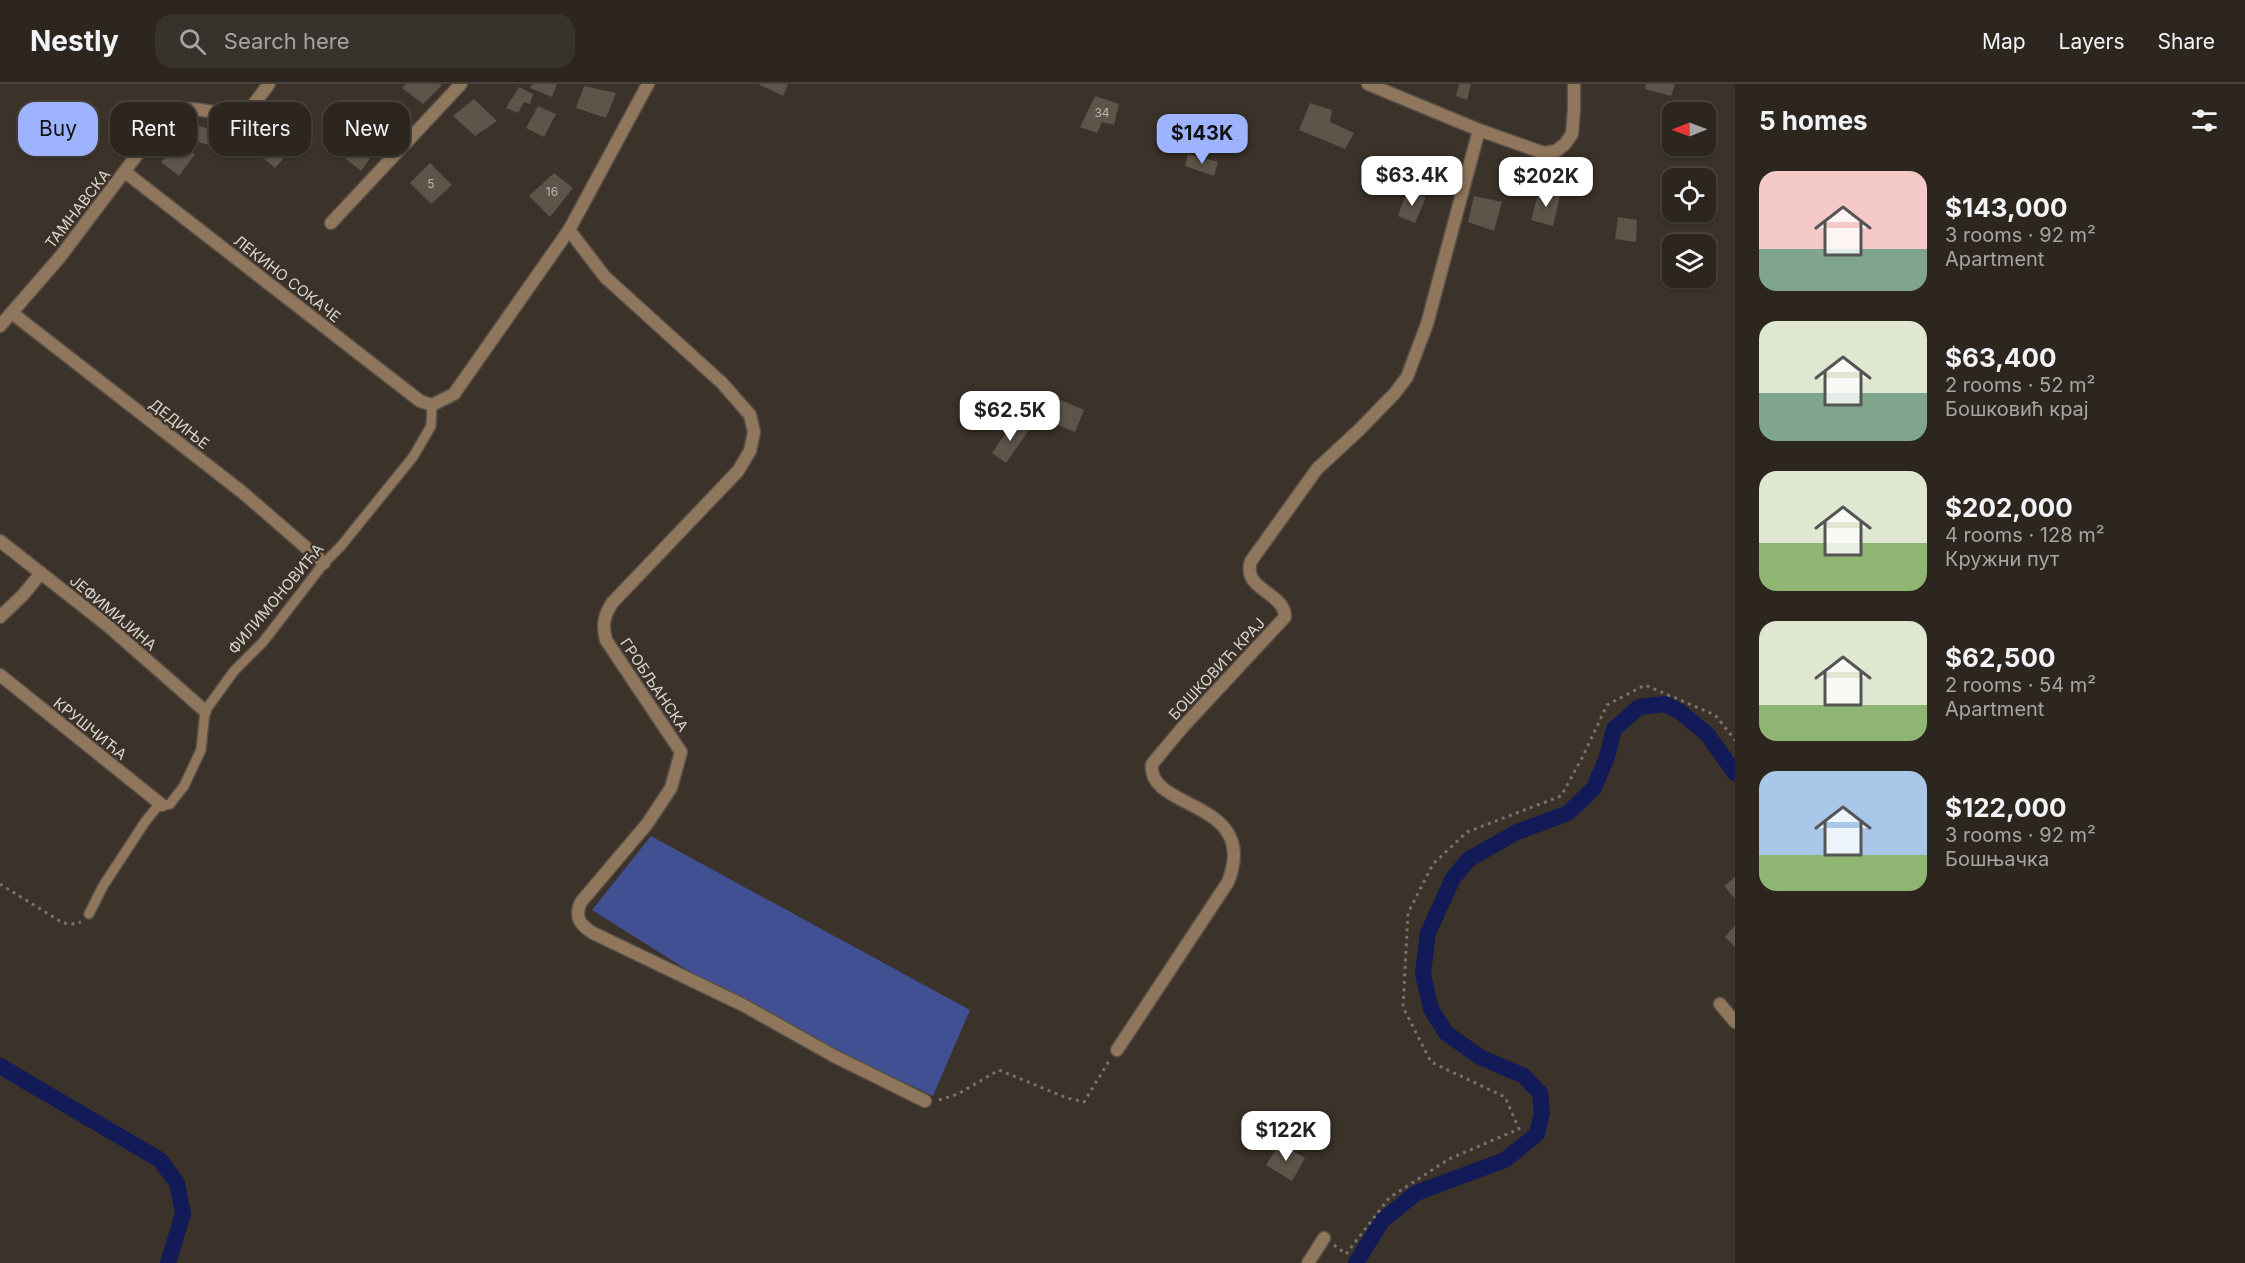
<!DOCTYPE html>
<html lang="en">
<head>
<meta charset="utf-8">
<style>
  :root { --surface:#2c261f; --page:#38322c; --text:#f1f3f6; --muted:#a6a5a4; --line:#48433d; --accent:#9eb3fd }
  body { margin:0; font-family:Inter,sans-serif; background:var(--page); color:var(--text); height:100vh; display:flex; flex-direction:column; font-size:22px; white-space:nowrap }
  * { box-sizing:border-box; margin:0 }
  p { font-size:20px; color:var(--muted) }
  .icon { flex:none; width:33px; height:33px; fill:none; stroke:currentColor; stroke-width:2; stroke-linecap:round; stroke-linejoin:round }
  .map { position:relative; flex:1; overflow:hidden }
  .drawer { display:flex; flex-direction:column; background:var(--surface); width:510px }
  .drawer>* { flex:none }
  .guide { position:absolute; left:18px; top:18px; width:570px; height:54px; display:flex; gap:12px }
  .needle { width:39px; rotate:269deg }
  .buttons { position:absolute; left:1662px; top:18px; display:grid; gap:12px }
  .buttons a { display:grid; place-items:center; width:54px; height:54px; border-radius:12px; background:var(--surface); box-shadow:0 2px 4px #0004,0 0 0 2px var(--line); font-size:30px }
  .price { position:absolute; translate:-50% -51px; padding:0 14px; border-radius:12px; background:#fff; color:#222; font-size:20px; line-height:39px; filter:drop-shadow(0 2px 3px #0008) }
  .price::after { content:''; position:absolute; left:50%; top:36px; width:18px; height:14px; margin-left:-9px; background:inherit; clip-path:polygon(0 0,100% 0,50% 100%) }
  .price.selected { background:var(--accent); color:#111 }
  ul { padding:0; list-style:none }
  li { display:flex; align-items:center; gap:18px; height:150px; padding:0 24px }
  li span { display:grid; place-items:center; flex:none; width:168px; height:120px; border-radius:18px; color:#555 }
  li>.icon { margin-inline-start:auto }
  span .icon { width:72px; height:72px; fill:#fffc; stroke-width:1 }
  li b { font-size:26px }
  h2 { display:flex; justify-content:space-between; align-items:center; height:72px; padding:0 24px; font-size:26px }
  .pill { padding:0 21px; border-radius:18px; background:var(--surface); box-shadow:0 2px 4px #0004,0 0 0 2px var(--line); font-size:21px; line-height:54px }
  .pill.selected { background:var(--accent); color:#111 }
  header { display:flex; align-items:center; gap:36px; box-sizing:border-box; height:84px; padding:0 30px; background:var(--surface); border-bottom:2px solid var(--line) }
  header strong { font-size:28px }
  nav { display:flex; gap:33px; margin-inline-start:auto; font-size:21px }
  .search { width:420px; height:54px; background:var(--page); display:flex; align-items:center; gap:15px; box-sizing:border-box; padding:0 21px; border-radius:18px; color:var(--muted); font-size:22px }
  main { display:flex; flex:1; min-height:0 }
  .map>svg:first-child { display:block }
  .green { fill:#415092 }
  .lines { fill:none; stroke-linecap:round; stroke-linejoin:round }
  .canal { stroke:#131a58; stroke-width:16 }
  .building { fill:#5d544a }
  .lane-casing { stroke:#585047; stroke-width:12 }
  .street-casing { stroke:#585047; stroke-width:15 }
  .path { stroke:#79726a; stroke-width:3; stroke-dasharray:3 4.5; stroke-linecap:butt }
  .lane { stroke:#90765c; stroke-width:9 }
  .street { stroke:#90765c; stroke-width:12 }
  .labels { text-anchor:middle; stroke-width:4.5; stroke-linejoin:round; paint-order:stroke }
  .number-label { font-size:12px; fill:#bcb6ae }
  .street-label { font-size:15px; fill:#dbd6d0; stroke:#3b3229 }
</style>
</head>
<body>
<header>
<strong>Nestly</strong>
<div class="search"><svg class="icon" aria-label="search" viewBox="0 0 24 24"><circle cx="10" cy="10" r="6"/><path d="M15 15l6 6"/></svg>Search here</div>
<nav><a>Map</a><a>Layers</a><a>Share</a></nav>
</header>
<main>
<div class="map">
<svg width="1735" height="1179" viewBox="0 0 1735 1179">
  <rect width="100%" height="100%" fill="#3b3229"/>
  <path class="green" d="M 651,752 L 970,926 L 933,1012 L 743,921 L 592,826 Z"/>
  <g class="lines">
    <g class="canal">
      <path d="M 0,982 L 160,1076 L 177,1099 L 183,1130 L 168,1179"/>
      <path d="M 1356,1179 L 1382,1137 L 1416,1109 L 1505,1076 L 1537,1050 L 1542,1029 L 1540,1009 L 1524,992 L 1480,973 L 1446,949 L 1431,925 L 1423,890 L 1428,849 L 1453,794 L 1469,775 L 1517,748 L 1568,729 L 1594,704 L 1607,673 L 1614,645 L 1639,623 L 1665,620 L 1679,627 L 1707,650 L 1735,689"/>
    </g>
  </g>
  <g class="building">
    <path d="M 406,0 L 440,0 L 442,1 L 423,20 L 402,4 Z"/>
    <path d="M 532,0 L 557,0 L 552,13 L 530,4 Z"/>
    <path d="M 758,0 L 788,0 L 783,12 Z"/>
    <path d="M 1459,0 L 1471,0 L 1467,16 L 1456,12 Z"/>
    <path d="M 1646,0 L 1675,0 L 1671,12 L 1645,5 Z"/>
    <path d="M 584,2 L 616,9 L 606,34 L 576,24 Z"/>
    <path d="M 519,3 L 533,10 L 530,20 L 524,18 L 518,29 L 506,24 Z"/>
    <path d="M 1095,12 L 1119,20 L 1114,41 L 1102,38 L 1097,49 L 1080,43 Z"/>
    <path d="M 474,15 L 497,37 L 475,52 L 453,32 Z"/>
    <path d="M 1310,19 L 1332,26 L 1330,38 L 1354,49 L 1345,65 L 1299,46 Z"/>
    <path d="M 538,22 L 556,30 L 544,53 L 526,44 Z"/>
    <path d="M 182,37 L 219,48 L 216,63 L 178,52 Z"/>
    <path d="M 273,44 L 295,61 L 275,84 L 260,71 L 269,58 L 265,53 Z"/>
    <path d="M 357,51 L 376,66 L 361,87 L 341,71 Z"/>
    <path d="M 179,60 L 195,70 L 179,92 L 161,78 Z"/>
    <path d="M 1188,70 L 1218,78 L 1214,92 L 1185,82 Z"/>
    <path d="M 430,79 L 452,101 L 431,120 L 410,99 Z"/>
    <path d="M 554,89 L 573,104 L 550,133 L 529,112 Z"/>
    <path d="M 1407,107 L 1426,113 L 1415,139 L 1398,132 Z"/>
    <path d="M 1539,107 L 1560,112 L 1553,142 L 1531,136 Z"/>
    <path d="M 1474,112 L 1502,118 L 1494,147 L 1468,138 Z"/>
    <path d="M 1618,133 L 1637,136 L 1636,158 L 1615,155 Z"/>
    <path d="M 1061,316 L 1084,326 L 1075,348 L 1051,338 Z"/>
    <path d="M 1015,336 L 1029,346 L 1006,379 L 992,369 Z"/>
    <path d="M 1735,793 L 1735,815 L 1724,802 Z"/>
    <path d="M 1735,841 L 1735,863 L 1725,853 Z"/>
    <path d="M 1280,1059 L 1305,1074 L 1292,1097 L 1266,1081 Z"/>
  </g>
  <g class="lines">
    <g class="lane-casing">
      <path id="lane" d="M 89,830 L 103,802 L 145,738 L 157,723 L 170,720 L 184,702 L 201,666 L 205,627 L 234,587 L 263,558 L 324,479 L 341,462 L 413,373 L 431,342 L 432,321"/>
    </g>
    <g class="street-casing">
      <g id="street">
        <path d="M 1368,0 L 1479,46 L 1544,69 L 1556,67 L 1565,60 L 1572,50 L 1574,25 L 1574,0"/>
        <path d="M 125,88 L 420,317 L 432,321 L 454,310 L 569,146 L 648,0"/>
        <path d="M 331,139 L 461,0"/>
        <path d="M 569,146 L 605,193 L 722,299 L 750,331 L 754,348 L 750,367 L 738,387 L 612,519 C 604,532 602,541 606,556 L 681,668 L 671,704 L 647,740 L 581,818 C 574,833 580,841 593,849 L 743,921 L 834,972 L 925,1017"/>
        <path d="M 12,229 L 242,408 L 324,479"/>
        <path d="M 0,242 L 60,173 L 167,31 C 191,17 214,32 240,31 L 250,25 L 269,0"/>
        <path d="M 0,457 L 107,541 L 205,627"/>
        <path d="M 0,533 L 23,511 L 41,489"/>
        <path d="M 0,591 L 162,721"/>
        <path d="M 1720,920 L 1735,938"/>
        <path d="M 1117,966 L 1228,798 C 1261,715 1146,727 1152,680 L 1182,644 L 1285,533 C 1285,508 1241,506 1251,477 L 1317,385 L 1360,345 L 1395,309 L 1407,293 L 1427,240 L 1479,46"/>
        <path d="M 1308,1179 L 1324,1154"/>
      </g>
    </g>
    <g class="path">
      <path d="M 0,800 L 63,839 L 72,840 L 81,838"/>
      <path d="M 939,1016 L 958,1010 L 999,986 L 1067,1014 L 1084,1018 L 1109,977"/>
      <path d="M 1334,1161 L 1346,1170 L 1389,1114 L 1449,1075 L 1519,1045 L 1505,1013 L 1431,978 L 1403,923 L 1408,829 L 1433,780 L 1467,748 L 1561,712 L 1582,674 L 1607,621 L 1645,601 L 1715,631 L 1735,656"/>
    </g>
    <use href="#lane" class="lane"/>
    <use href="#street" class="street"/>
  </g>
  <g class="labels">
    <g class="number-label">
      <text x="1102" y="33">34</text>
      <text x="431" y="104">5</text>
      <text x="552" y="112">16</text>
    </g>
    <g class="street-label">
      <text transform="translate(78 125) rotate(-52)" y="5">ТАМНАВСКА</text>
      <text transform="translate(287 195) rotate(38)" y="5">ЛЕКИНО СОКАЧЕ</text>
      <text transform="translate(179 340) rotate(38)" y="5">ДЕДИЊЕ</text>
      <text transform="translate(276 515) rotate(-50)" y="5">ФИЛИМОНОВИЋА</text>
      <text transform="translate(113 529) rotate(40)" y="5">ЈЕФИМИЈИНА</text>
      <text transform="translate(1217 585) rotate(-47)" y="5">БОШКОВИЋ КРАЈ</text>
      <text transform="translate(654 601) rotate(56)" y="5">ГРОБЉАНСКА</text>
      <text transform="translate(90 645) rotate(39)" y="5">КРУШЧИЋА</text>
    </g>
  </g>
</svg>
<div class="buttons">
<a><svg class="needle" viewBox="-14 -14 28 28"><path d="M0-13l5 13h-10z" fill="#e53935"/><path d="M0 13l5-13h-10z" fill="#a6a5a4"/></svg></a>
<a><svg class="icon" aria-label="locate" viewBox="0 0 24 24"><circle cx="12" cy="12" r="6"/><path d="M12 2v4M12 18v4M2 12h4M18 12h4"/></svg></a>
<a><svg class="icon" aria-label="layers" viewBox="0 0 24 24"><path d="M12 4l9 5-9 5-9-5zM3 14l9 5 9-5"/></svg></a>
</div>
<b class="price selected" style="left:1202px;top:81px">$143K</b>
<b class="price" style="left:1412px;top:123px">$63.4K</b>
<b class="price" style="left:1546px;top:124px">$202K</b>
<b class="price" style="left:1010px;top:358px">$62.5K</b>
<b class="price" style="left:1286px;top:1078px">$122K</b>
<div class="guide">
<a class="pill selected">Buy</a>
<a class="pill">Rent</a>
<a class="pill">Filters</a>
<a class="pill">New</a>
</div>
</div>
<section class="drawer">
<h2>5 homes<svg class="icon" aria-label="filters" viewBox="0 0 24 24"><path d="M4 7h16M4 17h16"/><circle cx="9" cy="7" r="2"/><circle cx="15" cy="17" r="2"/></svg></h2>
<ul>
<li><span style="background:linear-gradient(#f6c9c9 65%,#7fa58c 0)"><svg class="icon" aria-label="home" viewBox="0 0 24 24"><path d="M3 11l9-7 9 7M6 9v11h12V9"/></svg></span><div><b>$143,000</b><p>3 rooms · 92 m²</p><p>Apartment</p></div></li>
<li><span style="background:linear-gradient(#dfe7d0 60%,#7fa58c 0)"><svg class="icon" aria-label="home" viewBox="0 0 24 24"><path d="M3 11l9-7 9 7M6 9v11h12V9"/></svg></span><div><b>$63,400</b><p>2 rooms · 52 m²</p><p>Бошковић крај</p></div></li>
<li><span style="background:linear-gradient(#dfe7d0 60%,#8fb573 0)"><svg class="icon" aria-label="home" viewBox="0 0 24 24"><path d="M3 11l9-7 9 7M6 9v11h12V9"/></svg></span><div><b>$202,000</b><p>4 rooms · 128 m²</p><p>Кружни пут</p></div></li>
<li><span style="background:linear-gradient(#dfe7d0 70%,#8fb573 0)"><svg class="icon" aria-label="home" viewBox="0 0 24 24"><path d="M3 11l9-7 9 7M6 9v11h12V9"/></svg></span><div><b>$62,500</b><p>2 rooms · 54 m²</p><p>Apartment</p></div></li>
<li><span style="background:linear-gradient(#a9c7e8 70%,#8fb573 0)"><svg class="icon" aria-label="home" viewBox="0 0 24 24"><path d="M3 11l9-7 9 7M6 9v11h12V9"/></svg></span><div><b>$122,000</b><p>3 rooms · 92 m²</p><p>Бошњачка</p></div></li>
</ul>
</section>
</main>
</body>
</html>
